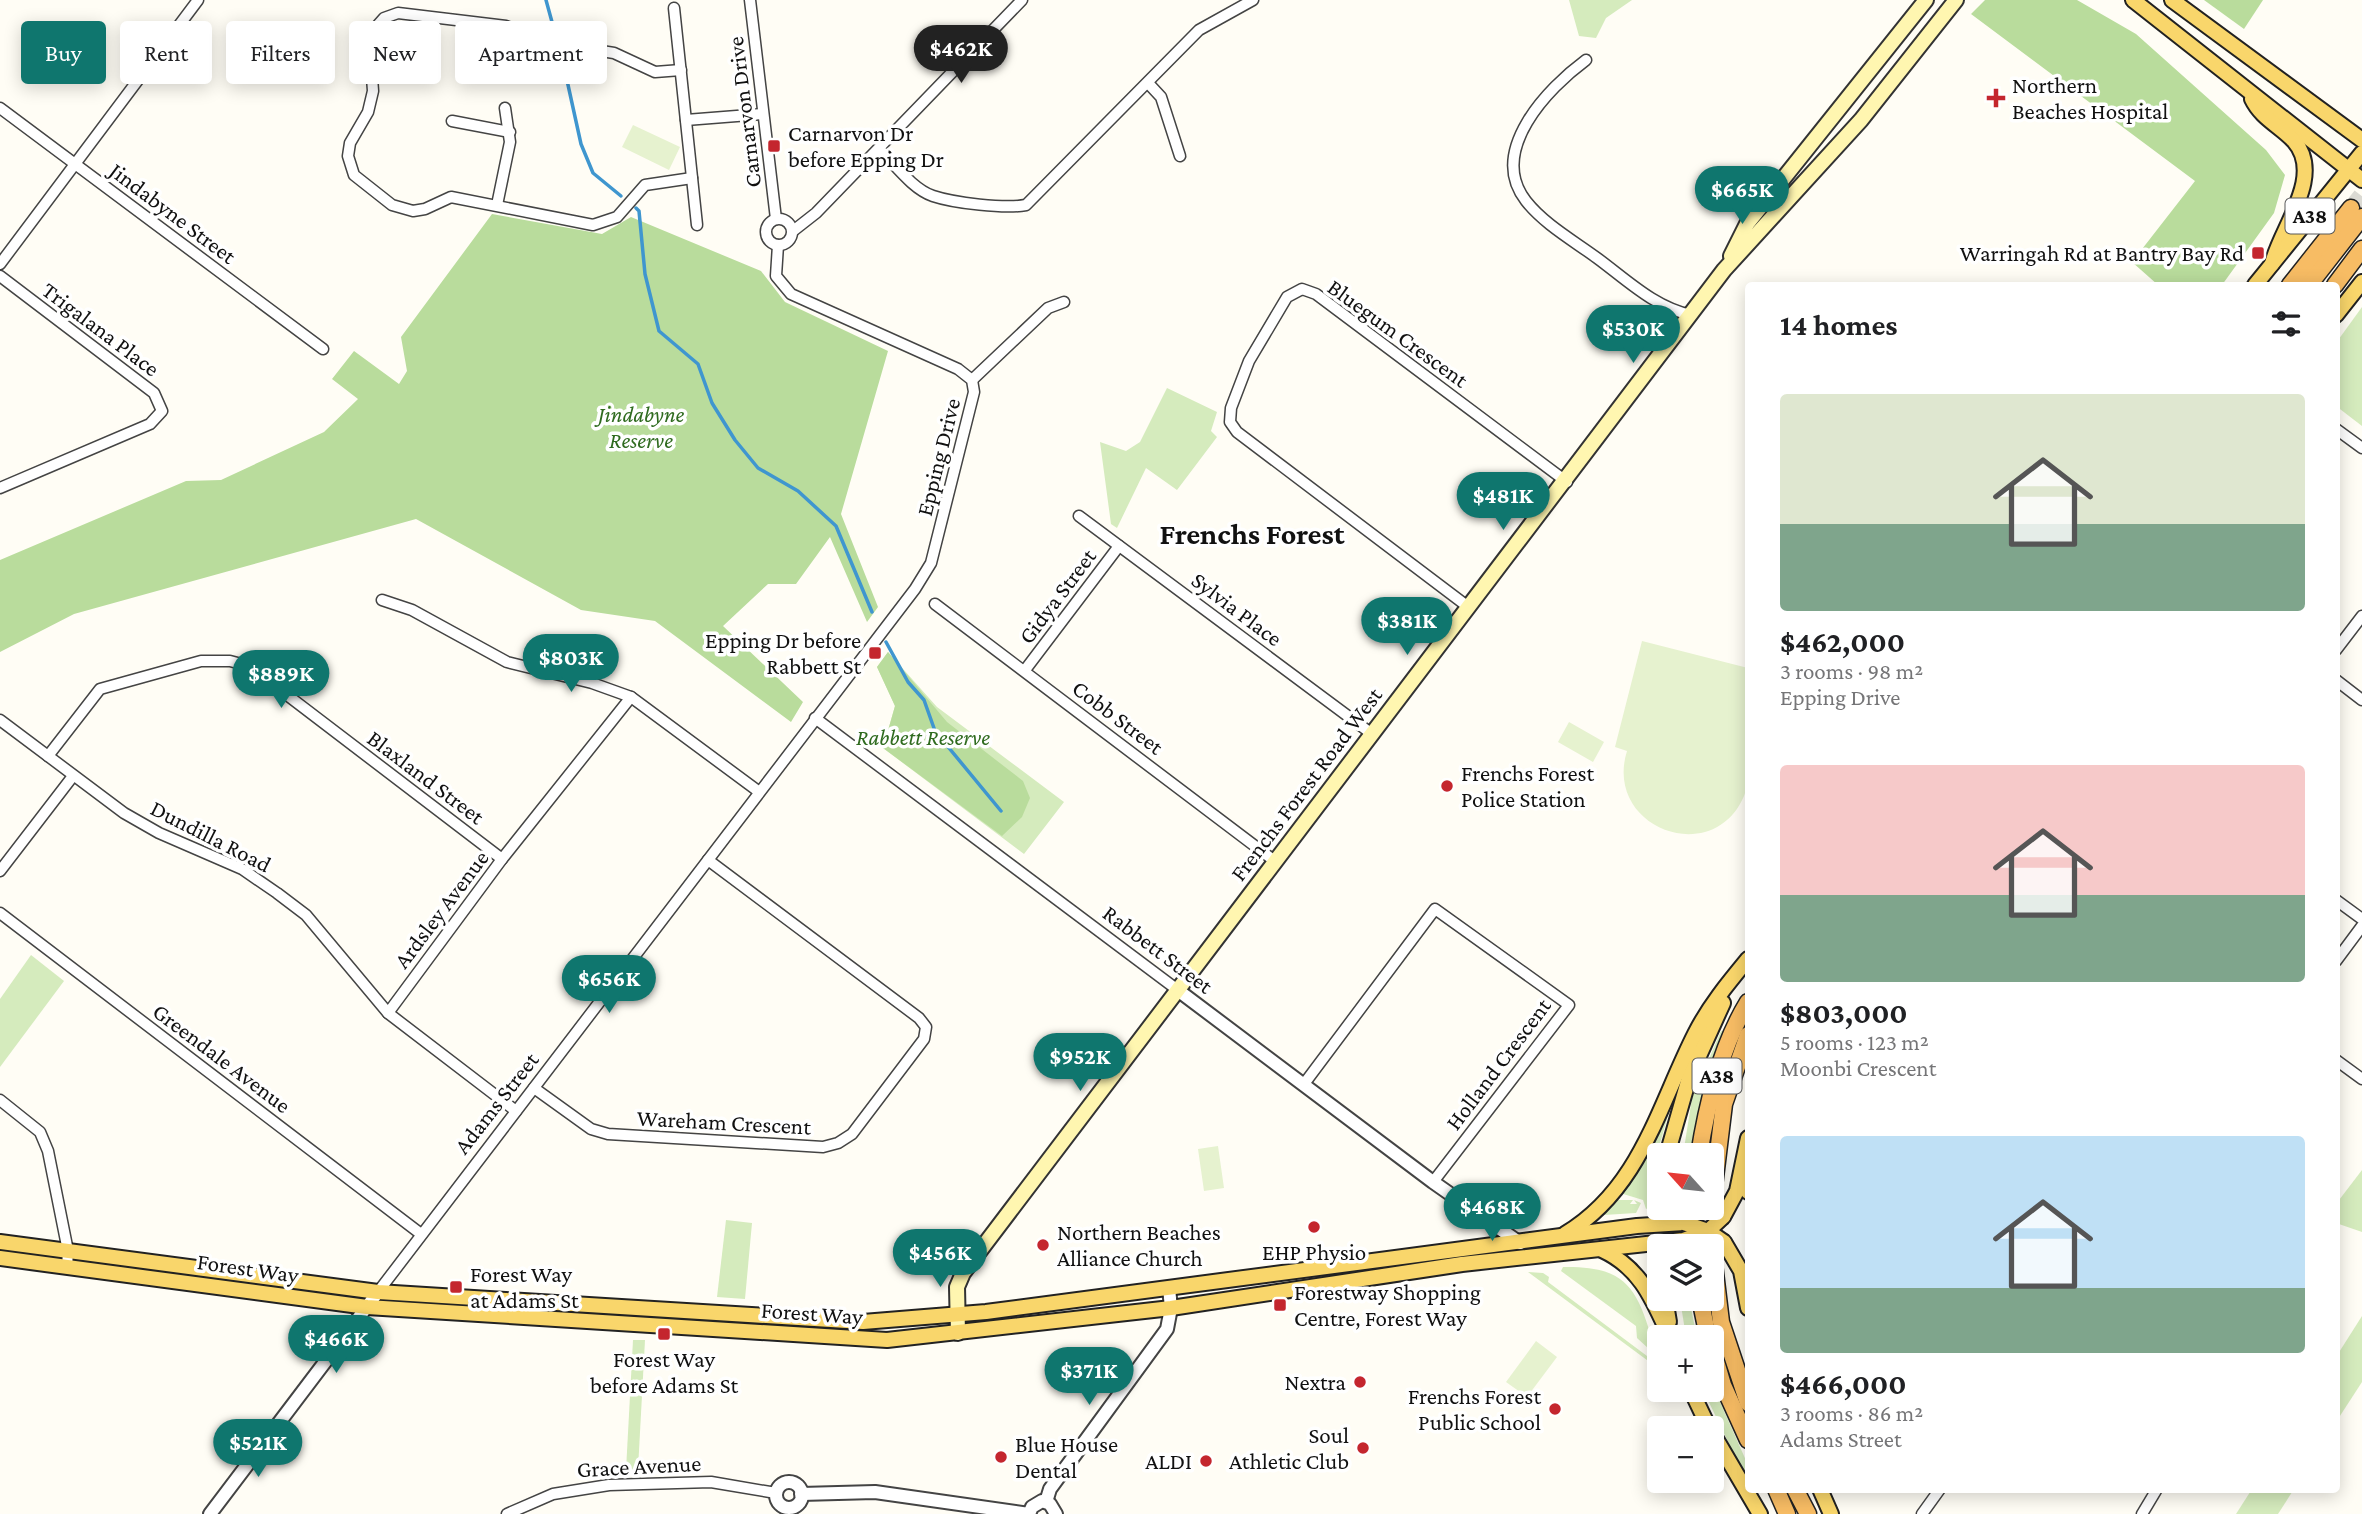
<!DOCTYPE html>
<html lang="en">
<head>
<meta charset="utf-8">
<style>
  :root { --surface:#fff; --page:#f6f6f6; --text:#202124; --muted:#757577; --accent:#0f766e }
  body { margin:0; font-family:"Crimson Pro",serif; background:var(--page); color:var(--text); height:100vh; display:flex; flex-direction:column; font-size:26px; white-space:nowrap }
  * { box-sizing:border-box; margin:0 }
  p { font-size:23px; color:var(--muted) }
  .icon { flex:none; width:38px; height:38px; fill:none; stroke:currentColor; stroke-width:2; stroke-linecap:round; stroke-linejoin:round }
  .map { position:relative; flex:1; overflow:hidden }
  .drawer { position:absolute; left:1745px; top:282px; width:595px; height:1211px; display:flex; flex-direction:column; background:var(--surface); border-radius:7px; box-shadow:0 4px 18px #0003 }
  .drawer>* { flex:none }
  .banner { position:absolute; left:21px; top:21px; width:665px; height:63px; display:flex; gap:14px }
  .needle { width:46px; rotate:297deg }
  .fabs { position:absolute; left:1647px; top:1143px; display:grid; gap:14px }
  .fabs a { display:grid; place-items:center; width:77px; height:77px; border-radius:7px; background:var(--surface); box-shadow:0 4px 18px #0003; font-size:35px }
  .price { position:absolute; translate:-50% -60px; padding:0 16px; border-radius:24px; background:var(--accent); color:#fff; font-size:23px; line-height:46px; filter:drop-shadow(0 2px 4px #0008) }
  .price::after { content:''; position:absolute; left:50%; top:42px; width:21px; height:16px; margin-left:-10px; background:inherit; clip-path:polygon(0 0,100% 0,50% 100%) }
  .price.active { background:#222; color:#fff }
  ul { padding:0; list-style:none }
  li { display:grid; align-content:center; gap:14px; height:371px; padding:0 35px }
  li span { display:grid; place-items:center; height:217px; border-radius:7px; color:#555 }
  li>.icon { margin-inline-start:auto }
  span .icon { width:126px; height:126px; fill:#fffc; stroke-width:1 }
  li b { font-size:30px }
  h2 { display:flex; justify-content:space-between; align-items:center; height:84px; padding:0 35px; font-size:30px }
  .tag { padding:0 24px; border-radius:7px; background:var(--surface); box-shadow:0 4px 18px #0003; font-size:24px; line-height:63px }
  .tag.active { background:var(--accent); color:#fff }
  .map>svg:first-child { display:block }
  .green { fill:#d5ebbd }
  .forest { fill:#b9dc9c }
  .pitch { fill:#e6f2cf }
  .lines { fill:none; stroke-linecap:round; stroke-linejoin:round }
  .stream { stroke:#3f96cf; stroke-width:3.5 }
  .trunk-tunnel { stroke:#dbdad3; stroke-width:16; stroke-dasharray:16 8; stroke-linecap:butt }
  .minor-casing { stroke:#444; stroke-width:13 }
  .tertiary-casing { stroke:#444; stroke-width:16 }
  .secondary-casing { stroke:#333; stroke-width:18 }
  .primary-casing { stroke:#222; stroke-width:18 }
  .trunk-casing { stroke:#222; stroke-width:19 }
  .minor { stroke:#fff; stroke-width:10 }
  .tertiary { stroke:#fff; stroke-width:12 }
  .secondary { stroke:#fff6b0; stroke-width:14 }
  .primary { stroke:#f9d66b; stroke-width:14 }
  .trunk { stroke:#f7bc64; stroke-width:16 }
  .primary-bridge-casing { stroke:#222; stroke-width:18; stroke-linecap:butt }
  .primary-bridge { stroke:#f9d66b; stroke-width:14 }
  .poi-dot { fill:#c4262e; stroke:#fff; stroke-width:2.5 }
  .labels { text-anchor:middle; stroke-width:7; stroke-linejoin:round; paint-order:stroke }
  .shield { fill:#fff; stroke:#585858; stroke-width:2 }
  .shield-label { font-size:21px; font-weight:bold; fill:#111 }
  .poi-label { font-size:23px; fill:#111; stroke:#fff; text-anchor:start }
  .street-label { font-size:23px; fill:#111; stroke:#fff }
  .park-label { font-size:23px; font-style:italic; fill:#2f6b1f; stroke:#fff }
  .district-label { font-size:30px; font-weight:bold; fill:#111; stroke:#fff }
</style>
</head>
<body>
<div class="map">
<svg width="2362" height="1514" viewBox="0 0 2362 1514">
  <rect width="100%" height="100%" fill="#fffdf5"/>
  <g class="green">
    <path d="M 1569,0 L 1632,0 L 1606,18 L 1596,38 L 1579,36 Z"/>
    <path d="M 2362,307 L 2362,426 L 2336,406 L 2336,343 Z"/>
    <path d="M 1167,388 L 1217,412 L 1211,431 L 1217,437 L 1177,490 L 1146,468 L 1117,528 L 1111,524 L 1100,442 L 1126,451 L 1140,442 Z"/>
    <path d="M 888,652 L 937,707 L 1064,802 L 1024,854 L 883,748 L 895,706 L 877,667 Z"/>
    <path d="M 31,955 L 64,981 L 0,1067 L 0,999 Z"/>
    <path d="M 1721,1031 L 1726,1032 L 1700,1107 L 1691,1155 L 1683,1155 L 1692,1098 Z"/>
    <path d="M 1672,1102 L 1656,1157 L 1651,1206 L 1646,1209 L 1643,1200 L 1620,1193 Z"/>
    <path d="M 2362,1170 L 2362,1232 L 2336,1223 L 2336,1204 Z"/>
    <path d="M 1614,1200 L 1633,1200 L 1630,1204 L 1637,1204 L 1634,1200 L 1641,1203 L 1636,1213 L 1604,1215 Z"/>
    <path d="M 726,1220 L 752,1223 L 745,1299 L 717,1297 Z"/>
    <path d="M 1563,1267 C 1625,1266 1637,1286 1653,1343 L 1649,1349 L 1637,1338 L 1636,1326 L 1561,1271 Z"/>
    <path d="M 1528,1272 L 1543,1273 L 1549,1277 L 1548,1282 L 1647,1356 L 1659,1369 Z"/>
    <path d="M 1680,1299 L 1689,1299 L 1697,1337 L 1686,1337 Z"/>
    <path d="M 2362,1316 L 2362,1382 L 2336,1422 L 2336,1357 Z"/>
    <path d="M 633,1340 L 645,1340 L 638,1469 L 626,1470 Z"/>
    <path d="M 1712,1384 L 1748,1465 L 1748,1483 L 1703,1390 L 1712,1390 Z"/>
    <path d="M 2252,1489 L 2294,1489 L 2278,1514 L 2236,1514 Z"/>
  </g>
  <g class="forest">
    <path d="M 1985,0 L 2077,0 L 2136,34 L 2266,150 L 2285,175 L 2274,213 L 2222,285 L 2158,285 L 2132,262 L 2195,181 L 1971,14 Z"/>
    <path d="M 2204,0 L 2263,0 L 2244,29 Z"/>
    <path d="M 492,214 L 602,234 L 631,217 L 761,271 L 785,302 L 888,351 L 841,514 L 878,607 L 867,622 L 830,537 L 796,584 L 768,584 L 723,626 L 803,702 L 791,722 L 655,621 L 581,610 L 416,519 L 74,614 L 0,652 L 0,560 L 186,481 L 221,480 L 324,432 L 358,399 L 332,379 L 354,351 L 399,384 L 407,371 L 401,337 Z"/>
    <path d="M 888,652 L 947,722 L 1023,781 L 1030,798 L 1022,817 L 1002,836 L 883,748 L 895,706 L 877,667 Z"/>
  </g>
  <g class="pitch">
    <path d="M 633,125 L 680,147 L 669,170 L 622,147 Z"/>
    <path d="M 1642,641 L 1748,668 C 1748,700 1755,768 1744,796 C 1713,869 1603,828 1627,751 L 1615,747 Z"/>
    <path d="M 1569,722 L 1604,742 L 1593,762 L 1558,742 Z"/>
    <path d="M 1218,1146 L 1224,1188 L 1204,1191 L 1198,1149 Z"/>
    <path d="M 1536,1341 L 1557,1357 L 1527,1397 L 1506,1382 Z"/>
  </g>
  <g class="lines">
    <g class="stream">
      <path d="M 546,0 L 555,33"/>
      <path d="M 561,53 L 581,144 L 593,173 L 621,196"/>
      <path d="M 636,208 L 639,211 L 645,274 L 659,331 L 698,364 L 712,403 L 735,440 L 758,468 L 798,491 L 836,526 L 872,612"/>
      <path d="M 886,642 L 908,682 L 924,700 L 935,731 L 1001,811"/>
    </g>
    <g class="trunk-tunnel">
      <path d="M 2351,208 L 2362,194"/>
      <path d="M 1712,1202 L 1713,1256"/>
      <path d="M 1695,1208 L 1695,1246"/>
    </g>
    <g class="minor-casing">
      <g id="minor">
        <path d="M 750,0 L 776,219"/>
        <path d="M 674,8 L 697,225"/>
        <path d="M 1586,60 C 1548,88 1487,151 1526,201 C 1544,224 1574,241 1597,258 C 1627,280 1654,307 1691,315"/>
        <path d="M 681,70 L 655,72 L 614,53 L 551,43 L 506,26 L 398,13 L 384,18 L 369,35 L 373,91 L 368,112 L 350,143 L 348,156 L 354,175 L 392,205 L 413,211 L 425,209 L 451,197 L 593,225 L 617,217 L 645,185 L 692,178"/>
        <path d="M 1148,83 L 1161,97 L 1180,156"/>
        <path d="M 0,108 L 323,349"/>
        <path d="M 686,120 L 762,114"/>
        <path d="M 452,121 L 510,132"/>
        <path d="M 879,149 C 894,163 912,189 933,196 C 954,203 1005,209 1026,205 L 1199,30 L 1253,0"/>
        <path d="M 497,205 L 510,142 L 505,108"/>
        <circle cx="779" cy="232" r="13"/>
        <path d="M 793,231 L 816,213 L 1022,0"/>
        <path d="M 0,264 L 198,0"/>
        <path d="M 0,276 L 154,393 L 162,411 L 150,424 L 0,488"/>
        <path d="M 972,380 L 1048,308 L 1064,302"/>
        <path d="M 2336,429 L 2362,448"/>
        <path d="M 1079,516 L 1372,734"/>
        <path d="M 382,600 L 412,610 L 507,662 L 592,683 L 631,697 L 758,791"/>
        <path d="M 935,604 L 1276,862"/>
        <path d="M 1467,606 L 1237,432 L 1230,422 L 1231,408 L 1249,361 L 1287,297 L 1302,289 L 1316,294 L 1567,482"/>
        <path d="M 2336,650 L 2362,616"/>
        <path d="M 1025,670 L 1119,546"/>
        <path d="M 2336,680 L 2362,700"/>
        <path d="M 815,718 L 1179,991"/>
        <path d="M 0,720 L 124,813 L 159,833 L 242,869 L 277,893 L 306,915 L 388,1013 L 516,1111"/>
        <path d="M 48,756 L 100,689 L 201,661 L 230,661 L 249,666 L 502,859"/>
        <path d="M 0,871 L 73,776"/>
        <path d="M 2336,900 L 2362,919"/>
        <path d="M 0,913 L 421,1234"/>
        <path d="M 2336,961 L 2362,926"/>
        <path d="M 388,1013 L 502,859 L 631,697"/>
        <path d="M 2336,1060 L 2362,1079"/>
        <path d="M 1304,1084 L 1435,909 L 1569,1005 L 1433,1182"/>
        <path d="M 534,1088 L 591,1129 L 608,1134 L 823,1147 L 838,1143 L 852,1134 L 924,1039 L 926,1027 L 919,1018 L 708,860"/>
        <path d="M 0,1100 L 40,1132 L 48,1151 L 68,1251 L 67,1267"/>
        <path d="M 378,1292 L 915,589 L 931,563 L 974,392 L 972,380 L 958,369 L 791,294 L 776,276 L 778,245"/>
        <path d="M 507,1514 L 553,1494 L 609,1485 L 711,1482 L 776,1493"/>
        <path d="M 1922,1514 L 1940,1489"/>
        <path d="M 2142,1514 L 2157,1489"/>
      </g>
    </g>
    <g class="tertiary-casing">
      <g id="tertiary">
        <path d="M 1179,991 L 1433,1182 L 1520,1243"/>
        <circle cx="789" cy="1495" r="13"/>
        <path d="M 801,1494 L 875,1492 L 1029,1514"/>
        <path d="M 1046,1502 L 1050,1489 L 1167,1329 L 1171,1308 L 1169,1288"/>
        <path d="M 210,1514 L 378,1292"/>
        <path d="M 1029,1514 L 1032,1507 L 1042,1501 L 1050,1504 L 1056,1514"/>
      </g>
    </g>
    <g class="secondary-casing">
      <g id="secondary">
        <path d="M 1731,256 L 1747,224 L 1926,0"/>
        <path d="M 958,1333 L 957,1287 L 963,1273 L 1724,270 L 1861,120 L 1956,0"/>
      </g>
    </g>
    <g class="primary-casing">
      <g id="primary">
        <path d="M 2133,0 L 2362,180"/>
        <path d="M 2172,0 L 2362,140"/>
        <path d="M 2252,99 C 2261,118 2280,126 2294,141 C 2325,176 2280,229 2272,264"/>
        <path d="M 2255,285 L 2362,153"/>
        <path d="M 2336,315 L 2362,282"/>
        <path d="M 1667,1155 L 1689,1078 L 1723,1003"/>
        <path d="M 1748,1164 L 1748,1192"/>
        <path d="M 1723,1217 L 1737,1191 L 1748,1138"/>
        <path d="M 1565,1234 C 1640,1189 1658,1107 1695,1034 C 1709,1006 1729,982 1748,959"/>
        <path d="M 0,1242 L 378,1292 L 863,1322 L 986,1312 L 1637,1226 L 1684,1223"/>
        <path d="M 1724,1242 L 1741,1271 L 1748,1308"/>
        <path d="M 1602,1250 C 1641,1268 1653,1300 1670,1337"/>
        <path d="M 0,1258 L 367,1307 L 887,1340 L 1171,1308 L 1462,1264 L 1683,1240"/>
        <path d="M 1665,1298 L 1669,1322"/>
        <path d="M 1691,1390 L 1709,1428"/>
        <path d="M 1712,1432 L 1760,1514"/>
        <path d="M 1820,1489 L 1831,1514"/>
      </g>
    </g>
    <g class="trunk-casing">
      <g id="trunk">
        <path d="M 2290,285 L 2351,208"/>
        <path d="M 2309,285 L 2362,217"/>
        <path d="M 2335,285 L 2362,249"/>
        <path d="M 1699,1155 C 1707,1104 1721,1046 1748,1002"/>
        <path d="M 1712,1202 L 1724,1104 L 1748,1035"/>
        <path d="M 1713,1256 L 1721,1322 L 1748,1403"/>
        <path d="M 1700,1298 L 1708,1337"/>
        <path d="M 1712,1348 L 1723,1385 L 1748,1440"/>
        <path d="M 1776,1489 L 1787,1514"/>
        <path d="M 1795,1489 L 1808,1514"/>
      </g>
    </g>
    <use href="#minor" class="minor"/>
    <use href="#tertiary" class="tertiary"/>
    <use href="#secondary" class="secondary"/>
    <use href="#primary" class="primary"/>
    <use href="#trunk" class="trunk"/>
    <g class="primary-bridge-casing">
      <g id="primary-bridge">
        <path d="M 1684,1223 L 1708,1231 L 1724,1242"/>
        <path d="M 1683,1240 L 1708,1231 L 1723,1217"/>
      </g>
    </g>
    <use href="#primary-bridge" class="primary-bridge"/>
  </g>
  <g class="poi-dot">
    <path d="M1992.5 87.5h7v7h7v7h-7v7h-7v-7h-7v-7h7z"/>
    <rect x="767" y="139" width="14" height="14" rx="3.5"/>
    <rect x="2251" y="246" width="14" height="14" rx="3.5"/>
    <rect x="868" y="646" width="14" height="14" rx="3.5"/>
    <circle cx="1447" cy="786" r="7"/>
    <circle cx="1314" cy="1227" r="7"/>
    <circle cx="1043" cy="1245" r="7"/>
    <rect x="449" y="1280" width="14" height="14" rx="3.5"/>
    <rect x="1273" y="1298" width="14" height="14" rx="3.5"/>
    <rect x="657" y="1327" width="14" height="14" rx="3.5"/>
    <circle cx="1360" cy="1382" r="7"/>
    <circle cx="1555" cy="1409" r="7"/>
    <circle cx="1363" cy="1448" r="7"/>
    <circle cx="1001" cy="1457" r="7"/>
    <circle cx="1206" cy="1461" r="7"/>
  </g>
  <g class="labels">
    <g class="shield">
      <rect x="2285.5" y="198.5" width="49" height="35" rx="5"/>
      <rect x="1692.5" y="1058.5" width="49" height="35" rx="5"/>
    </g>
    <g class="shield-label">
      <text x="2310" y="223">A38</text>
      <text x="1717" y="1083">A38</text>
    </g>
    <g class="poi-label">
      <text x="2012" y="93">Northern<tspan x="2012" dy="26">Beaches Hospital</tspan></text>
      <text x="788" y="141">Carnarvon Dr<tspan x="788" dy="26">before Epping Dr</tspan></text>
      <text x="2244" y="261" text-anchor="end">Warringah Rd at Bantry Bay Rd</text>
      <text x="861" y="648" text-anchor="end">Epping Dr before<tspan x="861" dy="26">Rabbett St</tspan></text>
      <text x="1461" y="781">Frenchs Forest<tspan x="1461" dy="26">Police Station</tspan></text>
      <text x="1057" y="1240">Northern Beaches<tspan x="1057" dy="26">Alliance Church</tspan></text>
      <text x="1314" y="1260" text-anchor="middle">EHP Physio</text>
      <text x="470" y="1282">Forest Way<tspan x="470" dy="26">at Adams St</tspan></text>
      <text x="1294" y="1300">Forestway Shopping<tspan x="1294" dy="26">Centre, Forest Way</tspan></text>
      <text x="664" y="1367" text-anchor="middle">Forest Way<tspan x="664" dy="26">before Adams St</tspan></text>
      <text x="1346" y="1390" text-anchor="end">Nextra</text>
      <text x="1541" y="1404" text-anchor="end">Frenchs Forest<tspan x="1541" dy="26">Public School</tspan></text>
      <text x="1349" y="1443" text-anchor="end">Soul<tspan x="1349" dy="26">Athletic Club</tspan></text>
      <text x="1015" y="1452">Blue House<tspan x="1015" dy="26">Dental</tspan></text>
      <text x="1192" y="1469" text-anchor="end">ALDI</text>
    </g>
    <g class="street-label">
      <text transform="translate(744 112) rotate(-97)" y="8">Carnarvon Drive</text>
      <text transform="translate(173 213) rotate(37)" y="8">Jindabyne Street</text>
      <text transform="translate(101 329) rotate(37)" y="8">Trigalana Place</text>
      <text transform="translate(1398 333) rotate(36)" y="8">Bluegum Crescent</text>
      <text transform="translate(938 457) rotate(-76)" y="8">Epping Drive</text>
      <text transform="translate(1057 596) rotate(-53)" y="8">Gidya Street</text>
      <text transform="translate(1237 609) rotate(37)" y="8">Sylvia Place</text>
      <text transform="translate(1118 717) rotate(37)" y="8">Cobb Street</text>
      <text transform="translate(426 777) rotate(37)" y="8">Blaxland Street</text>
      <text transform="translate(1306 784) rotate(-53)" y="8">Frenchs Forest Road West</text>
      <text transform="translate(211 836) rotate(27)" y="8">Dundilla Road</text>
      <text transform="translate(441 909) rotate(-53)" y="8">Ardsley Avenue</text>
      <text transform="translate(1158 949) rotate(37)" y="8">Rabbett Street</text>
      <text transform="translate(222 1058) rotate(37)" y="8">Greendale Avenue</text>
      <text transform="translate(1498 1064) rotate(-53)" y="8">Holland Crescent</text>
      <text transform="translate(496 1103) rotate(-52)" y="8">Adams Street</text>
      <text transform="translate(724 1122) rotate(3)" y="8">Wareham Crescent</text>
      <text transform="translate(248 1268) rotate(8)" y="8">Forest Way</text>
      <text transform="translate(812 1313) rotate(4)" y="8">Forest Way</text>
      <text transform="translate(639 1466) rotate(-3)" y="8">Grace Avenue</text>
    </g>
    <g class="park-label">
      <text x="641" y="422">Jindabyne<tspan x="641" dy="26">Reserve</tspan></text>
      <text x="923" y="745">Rabbett Reserve</text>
    </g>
    <g class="district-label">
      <text x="1252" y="544">Frenchs Forest</text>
    </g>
  </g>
</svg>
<div class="fabs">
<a><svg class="needle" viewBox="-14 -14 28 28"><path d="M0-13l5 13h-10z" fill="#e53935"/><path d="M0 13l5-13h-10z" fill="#757577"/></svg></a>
<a><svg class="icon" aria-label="layers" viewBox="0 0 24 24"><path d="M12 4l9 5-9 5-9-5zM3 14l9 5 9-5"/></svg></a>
<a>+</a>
<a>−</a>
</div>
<b class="price active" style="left:961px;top:85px">$462K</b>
<b class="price" style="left:1742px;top:226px">$665K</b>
<b class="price" style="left:1633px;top:365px">$530K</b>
<b class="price" style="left:1503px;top:532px">$481K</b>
<b class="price" style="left:1407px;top:657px">$381K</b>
<b class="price" style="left:571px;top:694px">$803K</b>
<b class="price" style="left:281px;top:710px">$889K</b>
<b class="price" style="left:609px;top:1015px">$656K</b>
<b class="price" style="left:1080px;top:1093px">$952K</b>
<b class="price" style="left:1492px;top:1243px">$468K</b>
<b class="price" style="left:940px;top:1289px">$456K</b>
<b class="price" style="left:336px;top:1375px">$466K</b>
<b class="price" style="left:1089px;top:1407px">$371K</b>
<b class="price" style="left:258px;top:1479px">$521K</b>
<div class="banner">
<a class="tag active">Buy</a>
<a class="tag">Rent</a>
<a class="tag">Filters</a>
<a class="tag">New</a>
<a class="tag">Apartment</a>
</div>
<section class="drawer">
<h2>14 homes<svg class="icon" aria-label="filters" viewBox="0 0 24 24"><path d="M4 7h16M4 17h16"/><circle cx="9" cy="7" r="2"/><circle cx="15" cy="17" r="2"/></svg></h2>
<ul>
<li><span style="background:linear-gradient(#dfe7d0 60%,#7fa58c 0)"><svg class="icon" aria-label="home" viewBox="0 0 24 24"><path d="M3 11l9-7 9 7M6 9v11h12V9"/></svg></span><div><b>$462,000</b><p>3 rooms · 98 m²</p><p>Epping Drive</p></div></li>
<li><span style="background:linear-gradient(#f6c9c9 60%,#7fa58c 0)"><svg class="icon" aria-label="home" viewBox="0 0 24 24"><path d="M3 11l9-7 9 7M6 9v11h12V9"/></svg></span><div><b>$803,000</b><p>5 rooms · 123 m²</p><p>Moonbi Crescent</p></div></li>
<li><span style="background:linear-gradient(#bfe0f5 70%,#7fa58c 0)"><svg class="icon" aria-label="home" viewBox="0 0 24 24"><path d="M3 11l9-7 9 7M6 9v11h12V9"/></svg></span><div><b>$466,000</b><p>3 rooms · 86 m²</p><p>Adams Street</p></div></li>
</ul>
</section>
</div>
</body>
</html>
